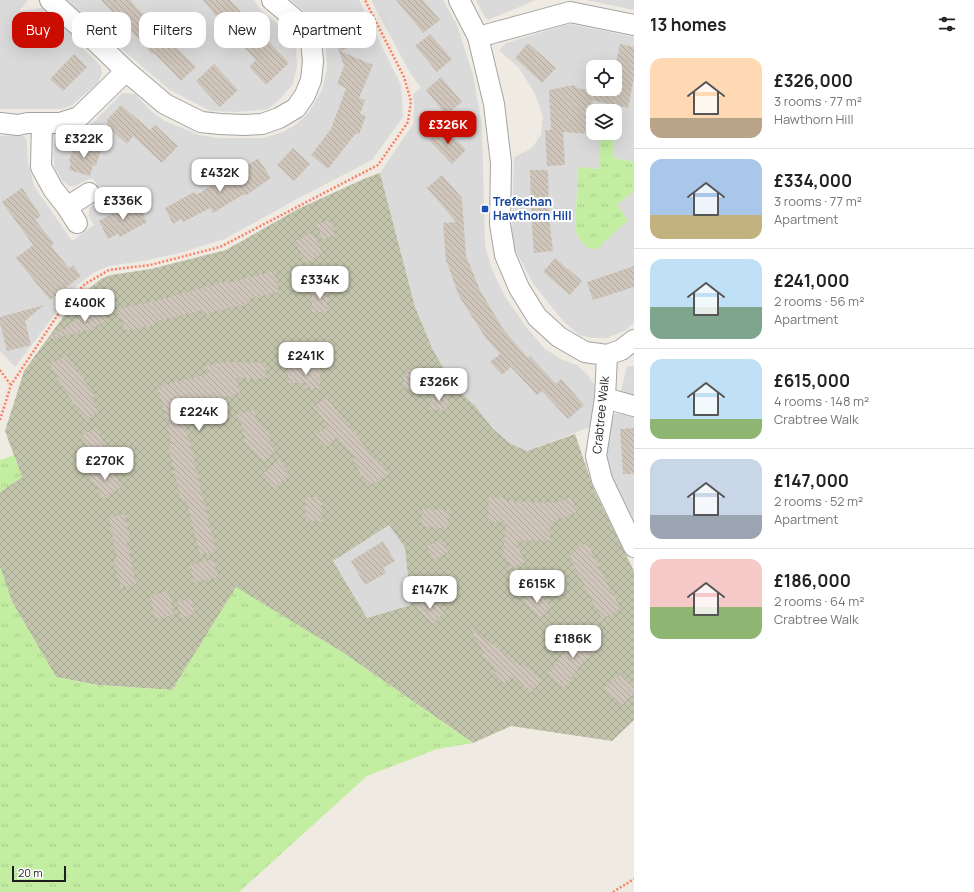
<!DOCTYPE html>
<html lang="en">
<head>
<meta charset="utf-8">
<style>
  :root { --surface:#fff; --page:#f2f2f2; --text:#222; --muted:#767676; --line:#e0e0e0; --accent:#ca0d00 }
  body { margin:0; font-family:Manrope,sans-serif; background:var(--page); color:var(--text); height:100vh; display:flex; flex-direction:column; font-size:15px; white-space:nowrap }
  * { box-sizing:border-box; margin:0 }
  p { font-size:13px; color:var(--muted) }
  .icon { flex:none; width:22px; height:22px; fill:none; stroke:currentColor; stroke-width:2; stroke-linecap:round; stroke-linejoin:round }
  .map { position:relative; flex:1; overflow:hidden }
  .side { display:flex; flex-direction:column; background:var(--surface); width:340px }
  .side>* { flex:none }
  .banner { position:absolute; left:12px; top:12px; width:380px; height:36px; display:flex; gap:8px }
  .fabs { position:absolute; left:586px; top:60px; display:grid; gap:8px }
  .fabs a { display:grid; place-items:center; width:36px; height:36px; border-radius:8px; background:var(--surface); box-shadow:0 4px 16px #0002; font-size:20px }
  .scale { position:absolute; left:12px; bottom:10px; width:54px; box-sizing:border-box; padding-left:4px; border:2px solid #1d1d1d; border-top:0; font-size:11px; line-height:14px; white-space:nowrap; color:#1d1d1d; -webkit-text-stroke:3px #fff; paint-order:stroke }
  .price { position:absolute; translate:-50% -34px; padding:0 9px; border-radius:8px; background:#fff; color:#222; font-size:13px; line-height:26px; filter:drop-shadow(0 1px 2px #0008) }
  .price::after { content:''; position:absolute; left:50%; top:24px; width:12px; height:9px; margin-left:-6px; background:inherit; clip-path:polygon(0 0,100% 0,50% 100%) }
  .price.selected { background:var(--accent); color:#fff }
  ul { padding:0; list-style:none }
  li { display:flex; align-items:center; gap:12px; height:100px; padding:0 16px }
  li+li { border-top:1px solid var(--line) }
  li span { display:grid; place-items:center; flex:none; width:112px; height:80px; border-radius:12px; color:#555 }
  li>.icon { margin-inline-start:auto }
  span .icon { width:48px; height:48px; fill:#fffc; stroke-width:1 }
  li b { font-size:17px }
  h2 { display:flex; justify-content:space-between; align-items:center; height:48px; padding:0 16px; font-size:17px }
  .tag { padding:0 14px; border-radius:12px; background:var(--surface); box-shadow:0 4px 16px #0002; font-size:14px; line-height:36px }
  .tag.selected { background:var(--accent); color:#fff }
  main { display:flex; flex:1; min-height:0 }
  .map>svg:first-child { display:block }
  .residential { fill:#dbdada; fill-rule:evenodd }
  .construction { fill:url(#construction-cross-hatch); fill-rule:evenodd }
  .grass { fill:url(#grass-tufts) }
  .building { fill:url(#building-back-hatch) }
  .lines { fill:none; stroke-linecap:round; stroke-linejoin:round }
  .minor-casing { stroke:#a4a4a4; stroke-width:22 }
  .path { stroke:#ff7d63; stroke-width:2.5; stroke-dasharray:2 2; stroke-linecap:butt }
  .minor { stroke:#fff; stroke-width:20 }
  .transit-dot { fill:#1a4fb4; stroke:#fff; stroke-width:1.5 }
  .labels { text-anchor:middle; stroke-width:4; stroke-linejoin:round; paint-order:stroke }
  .transit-label { font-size:12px; font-weight:bold; fill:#164399; stroke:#fff; text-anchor:start }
  .street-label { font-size:12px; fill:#1d1d1d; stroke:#fff }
</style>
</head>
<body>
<main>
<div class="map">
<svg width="634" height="892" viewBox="0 0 634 892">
  <defs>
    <pattern id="construction-cross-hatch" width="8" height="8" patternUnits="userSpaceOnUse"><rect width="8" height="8" fill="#c3c4ac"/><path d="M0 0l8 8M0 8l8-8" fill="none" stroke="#a7a894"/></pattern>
    <pattern id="grass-tufts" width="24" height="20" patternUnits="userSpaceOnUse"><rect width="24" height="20" fill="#c3eea2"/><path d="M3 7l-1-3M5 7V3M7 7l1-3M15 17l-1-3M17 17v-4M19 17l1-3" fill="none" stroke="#a7cc8b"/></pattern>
    <pattern id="building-back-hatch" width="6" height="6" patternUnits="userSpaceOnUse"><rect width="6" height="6" fill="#cfc5ba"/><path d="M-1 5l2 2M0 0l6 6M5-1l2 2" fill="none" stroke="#b1a99f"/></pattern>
  </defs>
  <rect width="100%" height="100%" fill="#efebe2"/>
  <g class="residential">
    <path d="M 0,0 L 28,0 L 19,11 L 41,8 L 49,9 L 81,40 L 78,44 L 101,66 L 102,73 L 97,84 L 72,105 L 62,109 L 0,109 Z"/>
    <path d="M 64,0 L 254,0 L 261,10 L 289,33 L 296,45 L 297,67 L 293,84 L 279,100 L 268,109 L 237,112 L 210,111 L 170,90 Z"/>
    <path d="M 291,0 L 359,0 L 401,85 L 403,117 L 372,160 L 297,199 L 225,239 L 183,252 L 149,260 L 109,266 L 93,273 L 77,285 L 15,367 L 0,351 L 0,136 L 19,135 L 25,137 L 27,141 L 28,162 L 34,186 L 72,241 L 94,225 L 89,216 L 89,208 L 105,197 L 93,179 L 89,179 L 75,186 L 69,186 L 62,180 L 55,168 L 53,152 L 54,143 L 58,136 L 83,129 L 95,121 L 122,93 L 128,93 L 135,94 L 152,112 L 165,121 L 199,135 L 219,138 L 264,138 L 283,132 L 297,124 L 309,112 L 322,90 L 327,70 L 326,49 L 318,27 L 304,11 Z"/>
    <path d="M 371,0 L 443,0 L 457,25 L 473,75 L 482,125 L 485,245 L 491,267 L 504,295 L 527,328 L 545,349 L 563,360 L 577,365 L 587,374 L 594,384 L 596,398 L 590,427 L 527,451 L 511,444 L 493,429 L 475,406 L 454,386 L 433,350 L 415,307 L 380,173 L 413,124 L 414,109 L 413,94 L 421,88 L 409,71 Z"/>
    <path d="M 476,0 L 536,0 L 488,20 L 485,17 Z"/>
    <path d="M 586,0 L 634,0 L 634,10 Z"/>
    <path d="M 570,24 L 634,37 L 634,162 L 613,158 L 613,146 L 620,109 L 593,105 L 595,111 L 593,111 L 593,133 L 599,133 L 599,169 L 578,167 L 575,231 L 581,241 L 628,220 L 617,205 L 634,191 L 634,323 L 624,331 L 607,338 L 593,338 L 579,335 L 564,322 L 534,285 L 514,248 L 512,230 L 514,157 L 531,149 L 541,135 L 543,116 L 534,92 L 519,68 L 499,50 L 506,43 L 561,26 ZM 593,67 L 615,67 L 615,89 L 593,89 Z"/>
    <path d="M 627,366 L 634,366 L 634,397 L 621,391 Z"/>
    <path d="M 622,413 L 634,414 L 634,529 L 610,474 L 606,452 L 607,439 L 614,414 Z"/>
    <path d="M 389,525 L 405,548 L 411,605 L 367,618 L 333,561 Z"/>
  </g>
  <path class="construction" d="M 380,173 L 415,307 L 433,350 L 454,386 L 475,406 L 493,429 L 511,444 L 527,451 L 575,434 L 594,490 L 634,571 L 634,720 L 612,741 L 511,726 L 473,743 L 342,652 L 236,588 L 172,690 L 97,685 L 56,677 L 12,602 L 0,567 L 0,492 L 22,477 L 5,431 L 24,371 L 69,309 L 82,294 L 101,279 L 111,275 L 151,269 L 226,250 L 298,209 L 366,178 ZM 389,525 L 405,548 L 411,605 L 367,618 L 333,561 Z"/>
  <g class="grass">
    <path d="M 593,104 L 620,109 L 613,146 L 613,158 L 634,162 L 634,191 L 617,205 L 628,220 L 597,249 L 588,248 L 581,241 L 575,231 L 578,167 L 599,169 L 599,133 L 615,133 L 615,111 L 595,111 Z"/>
    <path d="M 14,455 L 22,477 L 0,492 L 0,460 Z"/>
    <path d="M 0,567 L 12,602 L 56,677 L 97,685 L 172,690 L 236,587 L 342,652 L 473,743 L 437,749 L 367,776 L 239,892 L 0,892 Z"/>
  </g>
  <g class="building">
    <path d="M 101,0 L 130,0 L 174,47 L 175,46 L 196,67 L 181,81 L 154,53 L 152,54 L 129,28 L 128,29 Z"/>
    <path d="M 203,0 L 230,0 L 289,63 L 266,85 L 249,67 L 256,60 L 227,30 Z"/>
    <path d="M 396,0 L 423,0 L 440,20 L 423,33 Z"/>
    <path d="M 351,14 L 362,43 L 340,51 L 373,65 L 359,98 L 365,100 L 360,114 L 366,116 L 359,134 L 356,133 L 328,169 L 311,155 L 331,129 L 346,88 L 337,84 L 344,66 L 329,22 Z"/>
    <path d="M 430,34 L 452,59 L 437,72 L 415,46 Z"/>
    <path d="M 528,43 L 556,68 L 542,83 L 515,58 Z"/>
    <path d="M 620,44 L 634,47 L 634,78 L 628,108 L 591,100 L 593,102 L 593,134 L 563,132 L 565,165 L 547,166 L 545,130 L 551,130 L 549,90 L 574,85 L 579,89 L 615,89 L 615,67 Z"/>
    <path d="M 74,54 L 87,67 L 63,91 L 50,79 Z"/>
    <path d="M 214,64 L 238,90 L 220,107 L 196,81 Z"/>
    <path d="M 441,77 L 462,102 L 446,115 L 426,90 Z"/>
    <path d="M 121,105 L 150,130 L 155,125 L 178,146 L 162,163 L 133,136 L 127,144 L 107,126 L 107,120 Z"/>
    <path d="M 443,126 L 466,150 L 452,164 L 429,140 Z"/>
    <path d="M 75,142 L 101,149 L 96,166 L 93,165 L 90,176 L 69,170 L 71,161 L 69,161 Z"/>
    <path d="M 293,148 L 310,164 L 294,181 L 277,165 Z"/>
    <path d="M 258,158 L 271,178 L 245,196 L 244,194 L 213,213 L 210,208 L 183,222 L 181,219 L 173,224 L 165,208 L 194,192 L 196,195 L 227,176 L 229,179 Z"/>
    <path d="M 530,170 L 548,170 L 549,215 L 553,251 L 534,253 L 531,213 Z"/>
    <path d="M 442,175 L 462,198 L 466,256 L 480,290 L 503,329 L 528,358 L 530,356 L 556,384 L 561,379 L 584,405 L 568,419 L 542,391 L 537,395 L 511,367 L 502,375 L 490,362 L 500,354 L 485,337 L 459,296 L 446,260 L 443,223 L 456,222 L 427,188 Z"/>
    <path d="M 22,188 L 41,216 L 35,220 L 54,243 L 51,246 L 69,268 L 73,265 L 81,276 L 50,300 L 16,258 L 33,245 L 2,202 Z"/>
    <path d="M 136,201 L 147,222 L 120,237 L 118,234 L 108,239 L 99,221 Z"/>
    <path d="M 329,219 L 336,234 L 323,240 L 317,225 Z"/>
    <path d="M 312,233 L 323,254 L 306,262 L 295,241 Z"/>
    <path d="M 555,258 L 582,281 L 570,295 L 543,272 Z"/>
    <path d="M 634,266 L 634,287 L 593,300 L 587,282 Z"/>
    <path d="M 274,271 L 279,292 L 249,299 L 250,303 L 204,314 L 203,310 L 155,322 L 155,325 L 126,331 L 117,309 L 159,300 L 226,281 L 227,283 Z"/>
    <rect x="312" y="288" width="15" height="24"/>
    <path d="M 102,303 L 107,319 L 93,329 L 52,339 L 51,337 Z"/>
    <path d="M 44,305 L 25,321 L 31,345 L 7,351 L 0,323 L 0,317 Z"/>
    <path d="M 66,355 L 95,395 L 90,399 L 99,411 L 86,420 L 64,390 L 50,364 Z"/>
    <path d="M 225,362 L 266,363 L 265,379 L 236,378 L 240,393 L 179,410 L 189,440 L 216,551 L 200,555 L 186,499 L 181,500 L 168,444 L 172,444 L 167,426 L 169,425 L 157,387 L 208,374 L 206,366 Z"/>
    <path d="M 304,364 L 320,364 L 320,388 L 305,388 L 305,383 L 288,383 L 288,368 L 304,367 Z"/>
    <path d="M 407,369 L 432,377 L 427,394 L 402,387 Z"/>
    <path d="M 432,394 L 448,395 L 447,410 L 430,409 Z"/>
    <path d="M 326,397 L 378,463 L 381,461 L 389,474 L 368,486 L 353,461 L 355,459 L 338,437 L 325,447 L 316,435 L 328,425 L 313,407 Z"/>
    <path d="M 254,410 L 257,422 L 270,435 L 267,439 L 276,449 L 264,462 L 247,445 L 238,414 Z"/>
    <path d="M 95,428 L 109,452 L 96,460 L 81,436 Z"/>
    <path d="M 634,428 L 634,474 L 623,474 L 620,429 Z"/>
    <path d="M 279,460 L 290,475 L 274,488 L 262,474 Z"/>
    <path d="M 107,463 L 122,487 L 103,498 L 89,475 Z"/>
    <path d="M 305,497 L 321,497 L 322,521 L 306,521 Z"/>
    <path d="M 489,497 L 505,498 L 505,501 L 555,503 L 571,497 L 577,512 L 550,522 L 550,540 L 515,541 L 525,562 L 511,568 L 503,552 L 506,522 L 488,521 Z"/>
    <path d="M 423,508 L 449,511 L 447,529 L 421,526 Z"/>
    <path d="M 125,514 L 130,541 L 127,542 L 136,584 L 121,588 L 114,561 L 117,560 L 109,517 Z"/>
    <path d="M 441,539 L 449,552 L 434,560 L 427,546 Z"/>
    <path d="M 383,541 L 395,561 L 383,568 L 386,573 L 365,585 L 351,561 Z"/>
    <path d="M 587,543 L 599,566 L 598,567 L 621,609 L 602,619 L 569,557 L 580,546 Z"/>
    <path d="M 213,559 L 218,577 L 194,583 L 190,565 Z"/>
    <path d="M 535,590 L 551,607 L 540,618 L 523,601 Z"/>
    <path d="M 168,591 L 174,615 L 155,619 L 150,596 Z"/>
    <path d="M 428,596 L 444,613 L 433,624 L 416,607 Z"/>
    <path d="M 191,598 L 195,614 L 182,618 L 177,602 Z"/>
    <path d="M 470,627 L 522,667 L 523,665 L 542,680 L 532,692 L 511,676 L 504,684 L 493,675 L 498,669 L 481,655 L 484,653 Z"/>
    <path d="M 581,630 L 598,643 L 564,688 L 548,674 Z"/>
    <path d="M 621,674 L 634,688 L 634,694 L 621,706 L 605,688 Z"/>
  </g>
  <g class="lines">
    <g class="minor-casing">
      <g id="minor">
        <path d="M 50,0 L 91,37 L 126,71 L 165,104 L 201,122 L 220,124 L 245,125 L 262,124 L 279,118 L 296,108 L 305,95 L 311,80 L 313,61 L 311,41 L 302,25 L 272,0"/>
        <path d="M 459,0 L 478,37 L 494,104 L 501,163 L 500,224 L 505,255 L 519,288 L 537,317 L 559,337 L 585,352 L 607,355 L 621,350 L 634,340"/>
        <path d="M 478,37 L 570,12 L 634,25"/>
        <path d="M 0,123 L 18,125 L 28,123 L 60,123 L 79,117 L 126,71"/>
        <path d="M 42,123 L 41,167 L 53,189 L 67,207 L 77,223"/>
        <path d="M 67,207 L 89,193"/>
        <path d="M 607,355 L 605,398 L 596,456 L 602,480 L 634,547"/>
        <path d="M 605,398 L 634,406"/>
      </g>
    </g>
    <g class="path">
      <path d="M 0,370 L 10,384"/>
      <path d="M 0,420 L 11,385 L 63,307 L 85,284 L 109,270 L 150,265 L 220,247 L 378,165 L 408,122 L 411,101 L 404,77 L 365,0"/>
      <path d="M 613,892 L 634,879"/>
    </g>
    <use href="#minor" class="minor"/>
  </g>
  <rect class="transit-dot" x="481" y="205" width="8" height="8" rx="2"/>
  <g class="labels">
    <g class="transit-label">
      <text x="493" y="206">Trefechan<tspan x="493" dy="14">Hawthorn Hill</tspan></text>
    </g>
    <g class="street-label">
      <text transform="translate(601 415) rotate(-84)" y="4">Crabtree Walk</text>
    </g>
  </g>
</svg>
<div class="fabs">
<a><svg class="icon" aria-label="locate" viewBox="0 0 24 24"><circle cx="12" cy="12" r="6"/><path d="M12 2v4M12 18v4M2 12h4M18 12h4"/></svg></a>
<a><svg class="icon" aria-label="layers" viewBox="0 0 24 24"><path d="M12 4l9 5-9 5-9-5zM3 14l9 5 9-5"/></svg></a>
</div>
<div class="scale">20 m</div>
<b class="price selected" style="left:448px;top:145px">£326K</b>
<b class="price" style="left:84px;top:159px">£322K</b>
<b class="price" style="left:220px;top:193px">£432K</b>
<b class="price" style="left:123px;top:221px">£336K</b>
<b class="price" style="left:320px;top:300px">£334K</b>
<b class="price" style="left:85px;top:323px">£400K</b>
<b class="price" style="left:306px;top:376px">£241K</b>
<b class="price" style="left:439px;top:402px">£326K</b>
<b class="price" style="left:199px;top:432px">£224K</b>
<b class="price" style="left:105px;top:481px">£270K</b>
<b class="price" style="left:537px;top:604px">£615K</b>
<b class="price" style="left:430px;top:610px">£147K</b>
<b class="price" style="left:573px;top:659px">£186K</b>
<div class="banner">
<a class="tag selected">Buy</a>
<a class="tag">Rent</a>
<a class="tag">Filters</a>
<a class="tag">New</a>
<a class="tag">Apartment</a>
</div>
</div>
<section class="side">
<h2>13 homes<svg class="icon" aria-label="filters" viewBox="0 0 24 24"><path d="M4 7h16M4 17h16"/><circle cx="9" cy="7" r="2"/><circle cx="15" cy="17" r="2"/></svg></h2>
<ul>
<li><span style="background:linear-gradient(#ffd9b3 75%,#b9a48a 0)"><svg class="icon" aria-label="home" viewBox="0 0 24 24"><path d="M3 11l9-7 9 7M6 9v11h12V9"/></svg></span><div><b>£326,000</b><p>3 rooms · 77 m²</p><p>Hawthorn Hill</p></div></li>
<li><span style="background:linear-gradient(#a9c7e8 70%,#c2b280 0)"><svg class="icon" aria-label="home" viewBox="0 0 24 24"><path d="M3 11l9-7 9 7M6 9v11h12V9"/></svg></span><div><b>£334,000</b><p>3 rooms · 77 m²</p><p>Apartment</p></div></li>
<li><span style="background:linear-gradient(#bfe0f5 60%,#7fa58c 0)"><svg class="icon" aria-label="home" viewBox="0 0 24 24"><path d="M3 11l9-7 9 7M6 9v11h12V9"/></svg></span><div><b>£241,000</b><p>2 rooms · 56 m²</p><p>Apartment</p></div></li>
<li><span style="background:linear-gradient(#bfe0f5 75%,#8fb573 0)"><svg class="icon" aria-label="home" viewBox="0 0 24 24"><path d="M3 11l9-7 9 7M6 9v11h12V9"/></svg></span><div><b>£615,000</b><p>4 rooms · 148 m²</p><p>Crabtree Walk</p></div></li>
<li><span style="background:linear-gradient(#c9d6e8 70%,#9aa5b1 0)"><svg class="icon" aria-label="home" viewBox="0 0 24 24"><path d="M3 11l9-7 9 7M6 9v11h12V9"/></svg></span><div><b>£147,000</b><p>2 rooms · 52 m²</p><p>Apartment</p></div></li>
<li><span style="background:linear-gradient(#f6c9c9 60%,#8fb573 0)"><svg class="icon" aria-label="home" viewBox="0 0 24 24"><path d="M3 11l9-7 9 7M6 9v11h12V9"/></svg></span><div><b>£186,000</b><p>2 rooms · 64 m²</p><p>Crabtree Walk</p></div></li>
</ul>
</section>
</main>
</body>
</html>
